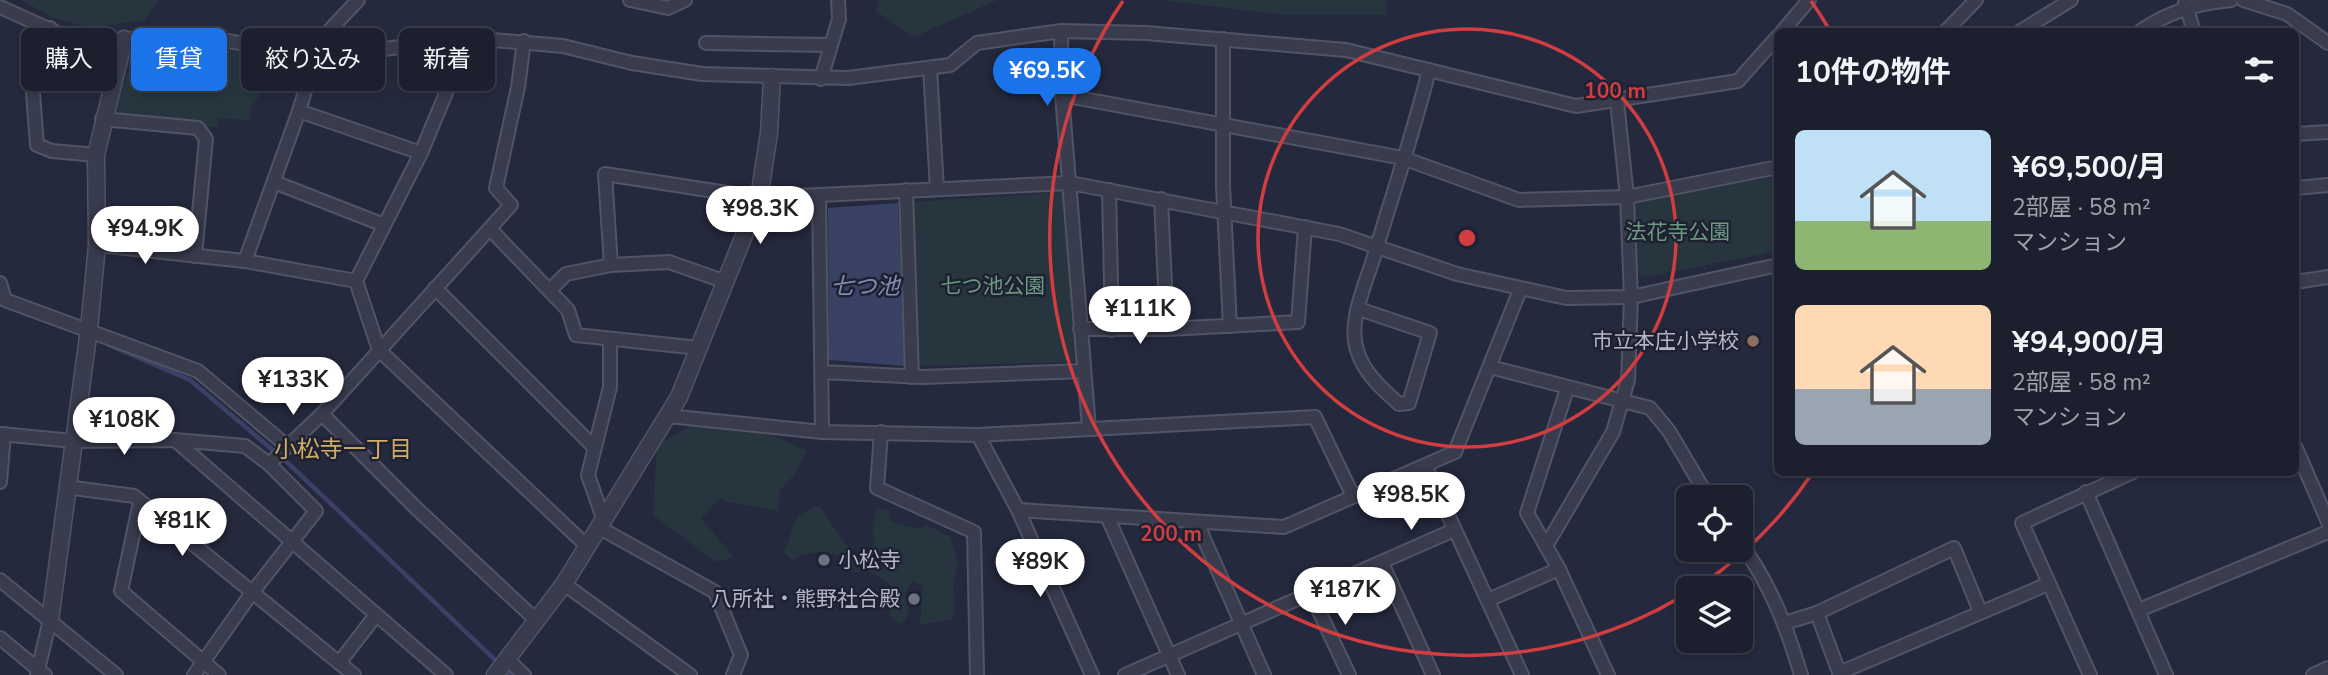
<!DOCTYPE html>
<html lang="ja">
<head>
<meta charset="utf-8">
<style>
  :root { --surface:#1c1f2e; --page:#292c3a; --text:#f1f3f6; --muted:#a0a2aa; --line:#3a3d4a; --accent:#1a73e8 }
  body { margin:0; font-family:"Nunito Sans","Noto Sans JP",sans-serif; background:var(--page); color:var(--text); height:100vh; display:flex; flex-direction:column; font-size:26px; white-space:nowrap }
  * { box-sizing:border-box; margin:0 }
  p { font-size:23px; color:var(--muted) }
  .icon { flex:none; width:38px; height:38px; fill:none; stroke:currentColor; stroke-width:2; stroke-linecap:round; stroke-linejoin:round }
  .map { position:relative; flex:1; overflow:hidden }
  .details { position:absolute; left:1774px; top:28px; width:525px; height:448px; display:flex; flex-direction:column; background:var(--surface); border-radius:10px; box-shadow:0 4px 10px #0003,0 0 0 2px var(--line) }
  .details>* { flex:none }
  .guide { position:absolute; left:21px; top:28px; width:665px; height:63px; display:flex; gap:14px }
  .buttons { position:absolute; left:1676px; top:485px; display:grid; gap:14px }
  .buttons a { display:grid; place-items:center; width:77px; height:77px; border-radius:10px; background:var(--surface); box-shadow:0 4px 10px #0003,0 0 0 2px var(--line); font-size:35px }
  .price { position:absolute; translate:-50% -60px; padding:0 16px; border-radius:24px; background:#fff; color:#222; font-size:23px; line-height:46px; filter:drop-shadow(0 2px 4px #0008) }
  .price::after { content:''; position:absolute; left:50%; top:42px; width:21px; height:16px; margin-left:-10px; background:inherit; clip-path:polygon(0 0,100% 0,50% 100%) }
  .price.active { background:var(--accent); color:#fff }
  ul { padding:0; list-style:none }
  li { display:flex; align-items:center; gap:21px; height:175px; padding:0 21px }
  li span { display:grid; place-items:center; flex:none; width:196px; height:140px; border-radius:10px; color:#555 }
  li>.icon { margin-inline-start:auto }
  span .icon { width:84px; height:84px; fill:#fffc; stroke-width:1 }
  li b { font-size:30px }
  h2 { display:flex; justify-content:space-between; align-items:center; height:84px; padding:0 21px; font-size:30px }
  .tag { padding:0 24px; border-radius:10px; background:var(--surface); box-shadow:0 4px 10px #0003,0 0 0 2px var(--line); font-size:24px; line-height:63px }
  .tag.active { background:var(--accent); color:#fff }
  .map>svg:first-child { display:block }
  .green { fill:#27363e }
  .water { fill:#394164 }
  .lines { fill:none; stroke-linecap:round; stroke-linejoin:round }
  .stream { stroke:#394164; stroke-width:4.5 }
  .minor-casing { stroke:#515465; stroke-width:16 }
  .tertiary-casing { stroke:#515465; stroke-width:19 }
  .minor { stroke:#393c4d; stroke-width:12 }
  .tertiary { stroke:#393c4d; stroke-width:16 }
  .ring { fill:none; stroke:#d13d40; stroke-width:3.5 }
  .education-dot { fill:#8d6e63; stroke:#1e2132; stroke-width:2.5 }
  .worship-dot { fill:#6b7280; stroke:#1e2132; stroke-width:2.5 }
  .labels { text-anchor:middle; stroke-width:5; stroke-linejoin:round; paint-order:stroke }
  .park-label { font-size:21px; fill:#6d9881; stroke:#1e2132 }
  .poi-label { font-size:21px; fill:#b5b7c8; stroke:#1e2132; text-anchor:end }
  .water-label { font-size:23px; font-style:italic; fill:#858db3; stroke:#1e2132 }
  .neighbourhood-label { font-size:23px; fill:#d1ae67; stroke:#1e2132 }
  .centre { fill:#d13d40; stroke:#1e2132; stroke-width:3.5 }
  .ring-label { font-size:21px; text-anchor:middle; font-weight:bold; fill:#d13d40; stroke:#1e2132; stroke-width:5; stroke-linejoin:round; paint-order:stroke }
</style>
</head>
<body>
<div class="map">
<svg width="2328" height="675" viewBox="0 0 2328 675">
  <rect width="100%" height="100%" fill="#25293d"/>
  <g class="green">
    <path d="M 22,0 L 158,0 L 145,20 L 90,28 L 51,17 Z"/>
    <path d="M 878,0 L 997,0 L 914,37 L 876,11 Z"/>
    <path d="M 1160,0 L 1386,0 L 1386,15 L 1284,15 Z"/>
    <path d="M 146,42 L 220,48 L 288,60 L 252,105 L 249,120 L 218,118 L 217,127 L 118,115 L 117,108 L 133,52 L 138,45 Z"/>
    <path d="M 1778,176 L 1778,251 L 1644,277 L 1637,273 L 1634,202 Z"/>
    <path d="M 1063,192 L 1075,362 L 918,366 L 913,202 Z"/>
    <path d="M 693,425 L 761,430 L 807,451 L 793,476 L 780,490 L 778,512 C 757,505 739,506 719,499 L 701,519 L 734,557 L 716,562 L 653,515 L 657,445 Z"/>
    <path d="M 819,506 L 856,559 L 861,573 L 846,570 L 841,556 C 822,550 810,551 792,560 L 784,552 C 795,528 789,515 819,506 Z"/>
    <path d="M 877,507 L 888,510 L 891,522 L 919,529 L 926,525 L 950,536 L 958,563 L 953,586 L 955,607 L 952,620 L 920,624 L 923,585 L 912,581 L 905,595 L 909,613 L 902,624 L 890,617 L 890,583 L 868,571 L 864,557 L 875,541 L 872,529 Z"/>
  </g>
  <path class="water" d="M 898,203 L 904,366 L 829,360 L 828,208 Z"/>
  <g class="lines">
    <path class="stream" d="M 109,345 L 190,380 L 288,463 L 511,675"/>
    <g class="minor-casing">
      <g id="minor">
        <path d="M 630,0 L 668,8 L 685,0"/>
        <path d="M 2243,0 L 2287,14 L 2328,43"/>
        <path d="M 2185,2 L 2194,32"/>
        <path d="M 0,7 L 82,44 L 155,36 L 219,39 L 315,58 L 469,38 L 563,46 L 632,63 L 702,74 L 848,78 L 950,65 L 977,43 L 1061,31 L 1146,33 L 1346,50 L 1576,106 L 1738,81 L 1778,36"/>
        <path d="M 50,28 L 33,93 L 37,145 L 52,151 L 96,155"/>
        <path d="M 1061,31 L 1062,95 L 1089,428"/>
        <path d="M 1782,32 L 1809,0"/>
        <path d="M 1945,32 L 1976,0"/>
        <path d="M 2019,32 L 2071,0"/>
        <path d="M 2139,32 C 2167,12 2197,3 2231,0"/>
        <path d="M 469,38 L 421,153 L 356,281 L 379,350 L 588,547"/>
        <path d="M 1223,39 L 1223,186 L 1230,326"/>
        <path d="M 706,43 L 830,45"/>
        <path d="M 930,68 L 937,189"/>
        <path d="M 821,79 L 839,19 L 838,0"/>
        <path d="M 1062,95 L 1403,158 L 1519,200 L 1627,197 L 1778,167"/>
        <path d="M 299,111 L 421,153"/>
        <path d="M 102,119 L 198,128 L 206,139 L 195,256"/>
        <path d="M 2296,134 L 2328,132"/>
        <path d="M 274,182 L 384,225"/>
        <path d="M 2296,188 L 2328,185"/>
        <path d="M 906,190 L 912,377"/>
        <path d="M 1109,190 L 1112,330"/>
        <path d="M 819,195 L 822,432"/>
        <path d="M 1161,199 L 1167,329"/>
        <path d="M 491,230 L 568,310 L 576,335 L 699,348"/>
        <path d="M 97,245 L 245,261 L 356,281"/>
        <path d="M 245,261 L 299,111 L 315,58 L 316,45 L 358,0"/>
        <path d="M 611,265 L 605,174 L 759,198 L 1070,183 L 1339,234 L 1457,274 L 1566,298 L 1631,297 L 1778,265"/>
        <path d="M 2296,282 L 2328,277"/>
        <path d="M 0,283 L 5,300 L 198,371 L 287,446"/>
        <path d="M 435,288 L 594,447"/>
        <path d="M 550,290 L 566,274 L 611,265 L 669,262 L 726,282"/>
        <path d="M 1359,309 L 1430,333 L 1409,403 L 1399,404 C 1382,389 1363,372 1357,350 C 1347,320 1368,279 1376,250 C 1394,190 1414,131 1429,70"/>
        <path d="M 1080,329 L 1167,329 L 1298,322 L 1305,227"/>
        <path d="M 1490,367 L 1650,408 L 1669,431 L 1708,497"/>
        <path d="M 822,372 L 923,377 L 1084,371"/>
        <path d="M 1567,389 L 1527,513 L 1559,569 L 1608,675"/>
        <path d="M 322,414 L 417,509 L 536,620"/>
        <path d="M 668,416 L 822,432 L 978,435 L 1315,417 L 1353,496"/>
        <path d="M 881,432 L 877,488 L 974,532 L 977,675"/>
        <path d="M 0,434 L 73,441 L 175,440 L 245,446 L 269,464 L 316,511 L 251,594 L 194,675"/>
        <path d="M 978,435 L 1018,510 L 1092,675"/>
        <path d="M 175,440 L 446,675"/>
        <path d="M 2296,448 L 2328,522"/>
        <path d="M 269,464 L 322,414 L 511,205 L 496,188 L 518,87 L 524,41"/>
        <path d="M 1426,467 L 1522,675"/>
        <path d="M 0,482 L 4,434"/>
        <path d="M 66,487 L 134,496 L 354,675"/>
        <path d="M 2086,492 L 2166,675"/>
        <path d="M 140,502 L 121,591 L 219,675"/>
        <path d="M 1018,510 L 1284,527 L 1455,452 L 1520,290"/>
        <path d="M 1107,516 L 1178,675"/>
        <path d="M 604,521 L 588,475 L 610,387 L 610,341"/>
        <path d="M 1197,523 L 1264,675"/>
        <path d="M 600,528 L 715,592 L 741,655 L 733,675"/>
        <path d="M 1741,544 C 1771,585 1787,628 1801,675"/>
        <path d="M 1546,546 L 1613,432 L 1628,380 L 1631,297 L 1627,197 L 1617,101"/>
        <path d="M 1382,563 L 1433,675"/>
        <path d="M 0,580 L 116,675"/>
        <path d="M 564,584 L 690,675"/>
        <path d="M 1311,594 L 1349,675"/>
        <path d="M 1488,600 L 1559,569"/>
        <path d="M 2139,610 L 2328,532"/>
        <path d="M 1817,613 L 1840,675"/>
        <path d="M 1785,623 L 1817,613 L 1954,548 L 1980,611"/>
        <path d="M 0,638 L 45,675"/>
        <path d="M 507,659 L 524,675"/>
        <path d="M 339,663 L 376,615"/>
        <path d="M 1839,673 L 2048,584"/>
        <path d="M 37,674 L 50,620"/>
        <path d="M 1125,675 L 1454,530"/>
        <path d="M 2090,675 L 2022,523 L 2133,472"/>
        <path d="M 2313,675 L 2328,668"/>
      </g>
    </g>
    <g class="tertiary-casing">
      <g id="tertiary">
        <path d="M 50,620 L 89,329 L 97,245 L 96,155 L 124,39"/>
        <path d="M 495,675 L 564,584 L 679,397 L 759,198 L 769,133 L 772,77"/>
      </g>
    </g>
    <use href="#minor" class="minor"/>
    <use href="#tertiary" class="tertiary"/>
  </g>
  <g class="ring">
    <circle cx="1467" cy="238" r="209"/>
    <path d="M1811 475A418 418 0 0 1 1698 587M1689 592A418 418 0 0 1 1123 1M1811 1A418 418 0 0 1 1829 29"/>
  </g>
  <circle class="education-dot" cx="1753" cy="341" r="7"/>
  <g class="worship-dot">
    <circle cx="824" cy="560" r="7"/>
    <circle cx="914" cy="599" r="7"/>
  </g>
  <g class="labels">
    <g class="park-label">
      <text x="1678" y="239">法花寺公園</text>
      <text x="993" y="293">七つ池公園</text>
    </g>
    <g class="poi-label">
      <text x="1739" y="348">市立本庄小学校</text>
      <text x="838" y="567" text-anchor="start">小松寺</text>
      <text x="900" y="606">八所社・熊野社合殿</text>
    </g>
    <g class="water-label">
      <text x="865" y="294">七つ池</text>
    </g>
    <g class="neighbourhood-label">
      <text x="343" y="457">小松寺一丁目</text>
    </g>
  </g>
  <circle cx="1467" cy="238" r="10" class="centre"/>
  <g class="ring-label">
    <text x="1615" y="98">100 m</text>
    <text x="1171" y="541">200 m</text>
  </g>
</svg>
<div class="buttons">
<a><svg class="icon" aria-label="locate" viewBox="0 0 24 24"><circle cx="12" cy="12" r="6"/><path d="M12 2v4M12 18v4M2 12h4M18 12h4"/></svg></a>
<a><svg class="icon" aria-label="layers" viewBox="0 0 24 24"><path d="M12 4l9 5-9 5-9-5zM3 14l9 5 9-5"/></svg></a>
</div>
<b class="price active" style="left:1047px;top:108px">¥69.5K</b>
<b class="price" style="left:760px;top:246px">¥98.3K</b>
<b class="price" style="left:145px;top:266px">¥94.9K</b>
<b class="price" style="left:1140px;top:346px">¥111K</b>
<b class="price" style="left:293px;top:417px">¥133K</b>
<b class="price" style="left:124px;top:457px">¥108K</b>
<b class="price" style="left:1411px;top:532px">¥98.5K</b>
<b class="price" style="left:182px;top:558px">¥81K</b>
<b class="price" style="left:1040px;top:599px">¥89K</b>
<b class="price" style="left:1345px;top:627px">¥187K</b>
<div class="guide">
<a class="tag">購入</a>
<a class="tag active">賃貸</a>
<a class="tag">絞り込み</a>
<a class="tag">新着</a>
</div>
<section class="details">
<h2>10件の物件<svg class="icon" aria-label="filters" viewBox="0 0 24 24"><path d="M4 7h16M4 17h16"/><circle cx="9" cy="7" r="2"/><circle cx="15" cy="17" r="2"/></svg></h2>
<ul>
<li><span style="background:linear-gradient(#bfe0f5 65%,#8fb573 0)"><svg class="icon" aria-label="home" viewBox="0 0 24 24"><path d="M3 11l9-7 9 7M6 9v11h12V9"/></svg></span><div><b>¥69,500/月</b><p>2部屋 · 58 m²</p><p>マンション</p></div></li>
<li><span style="background:linear-gradient(#ffd9b3 60%,#9aa5b1 0)"><svg class="icon" aria-label="home" viewBox="0 0 24 24"><path d="M3 11l9-7 9 7M6 9v11h12V9"/></svg></span><div><b>¥94,900/月</b><p>2部屋 · 58 m²</p><p>マンション</p></div></li>
</ul>
</section>
</div>
</body>
</html>
